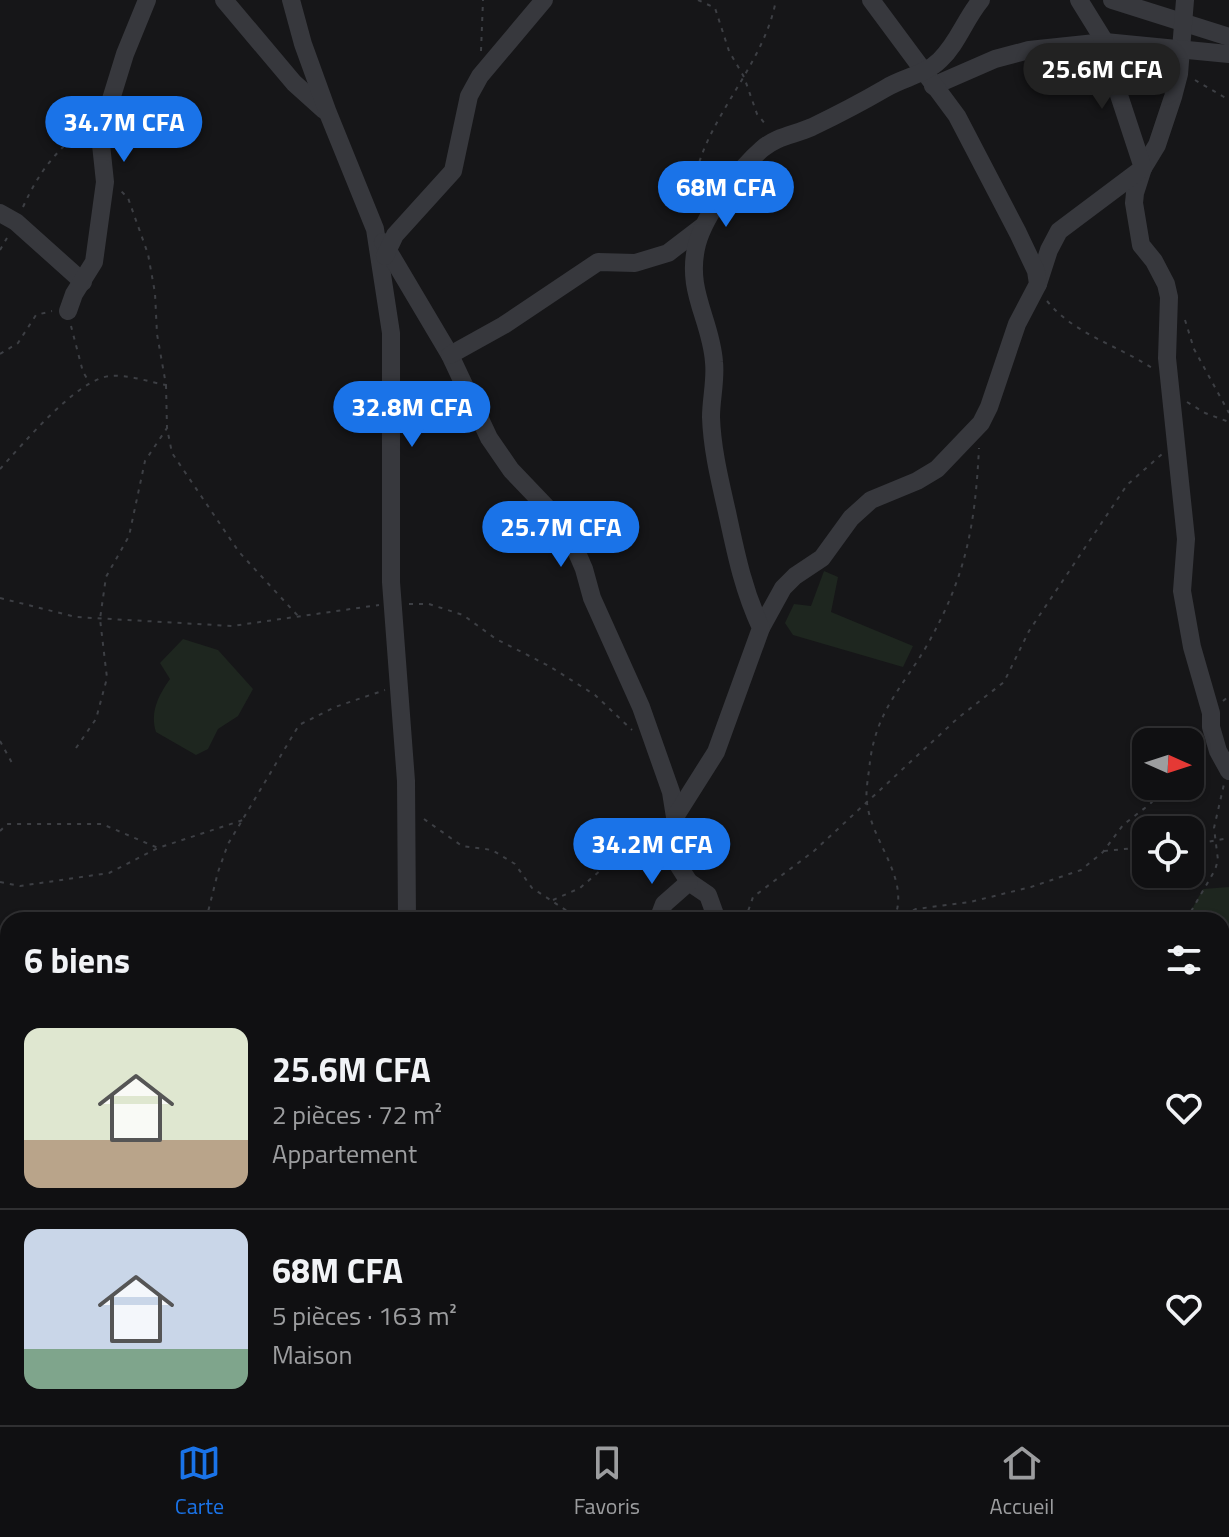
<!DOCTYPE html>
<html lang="fr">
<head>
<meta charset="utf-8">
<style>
  :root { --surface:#101012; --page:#19191b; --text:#f1f3f6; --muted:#9c9d9f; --line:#303032; --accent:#1a73e8 }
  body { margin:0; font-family:"Titillium Web",sans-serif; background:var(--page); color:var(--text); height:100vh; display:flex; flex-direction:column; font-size:30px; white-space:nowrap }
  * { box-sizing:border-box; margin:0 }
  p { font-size:26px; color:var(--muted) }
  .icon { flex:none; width:44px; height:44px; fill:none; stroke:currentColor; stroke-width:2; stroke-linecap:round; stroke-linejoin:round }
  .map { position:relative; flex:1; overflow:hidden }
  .details { position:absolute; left:0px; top:912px; width:1230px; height:514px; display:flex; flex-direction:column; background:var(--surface); border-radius:24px 24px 0 0; box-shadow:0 2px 6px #0004,0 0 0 2px var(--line) }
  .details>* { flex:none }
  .needle { width:52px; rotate:93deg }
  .buttons { position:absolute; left:1132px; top:728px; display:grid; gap:16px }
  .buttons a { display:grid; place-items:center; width:72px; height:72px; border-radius:16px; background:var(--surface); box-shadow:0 2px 6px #0004,0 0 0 2px var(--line); font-size:40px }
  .price { position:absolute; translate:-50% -68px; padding:0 18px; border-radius:28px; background:var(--accent); color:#fff; font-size:26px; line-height:52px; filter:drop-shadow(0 2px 4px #0008) }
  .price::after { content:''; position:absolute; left:50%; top:48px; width:24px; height:18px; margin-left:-12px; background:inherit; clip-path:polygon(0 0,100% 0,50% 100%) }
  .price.active { background:#222; color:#fff }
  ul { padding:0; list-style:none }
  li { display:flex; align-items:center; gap:24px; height:200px; padding:0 24px }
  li+li { border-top:2px solid var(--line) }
  li span { display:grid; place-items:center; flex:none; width:224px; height:160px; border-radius:16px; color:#555 }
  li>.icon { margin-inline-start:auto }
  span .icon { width:96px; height:96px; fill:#fffc; stroke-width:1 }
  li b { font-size:34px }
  h2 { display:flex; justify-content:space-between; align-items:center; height:96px; padding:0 24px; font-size:34px }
  .dock { display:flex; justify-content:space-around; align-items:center; height:112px; border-top:2px solid var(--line); background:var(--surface); font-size:22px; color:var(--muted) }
  .dock a { display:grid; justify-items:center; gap:4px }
  .dock .active { color:var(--accent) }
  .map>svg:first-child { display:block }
  .green { fill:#1e261f }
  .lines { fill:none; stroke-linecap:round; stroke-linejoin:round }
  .path { stroke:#3d3f44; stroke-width:2; stroke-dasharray:4 6; stroke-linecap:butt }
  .minor { stroke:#37383d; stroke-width:18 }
</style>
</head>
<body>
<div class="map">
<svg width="1229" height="1425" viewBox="0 0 1229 1425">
  <rect width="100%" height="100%" fill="#161618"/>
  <g class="green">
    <path d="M 824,571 L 838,577 L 831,612 L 913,646 L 903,667 L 793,635 L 785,623 L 794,604 L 811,606 Z"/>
    <path d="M 183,639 L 218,650 L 253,689 L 238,716 L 218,729 L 208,749 L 196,755 L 156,732 C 150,712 158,696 170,679 L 160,663 Z"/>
    <path d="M 1229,887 L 1229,976 L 1222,976 L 1222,920 L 1186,920 L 1203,889 Z"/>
    <path d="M 1222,1288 L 1229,1288 L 1229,1384 L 1222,1385 Z"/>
    <path d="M 254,1418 L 435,1418 L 436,1425 L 253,1425 Z"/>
  </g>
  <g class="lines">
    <g class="path">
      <path d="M 698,0 L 715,8 L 729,51 L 744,77 L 757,114 L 766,125"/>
      <path d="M 481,51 L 483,0"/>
      <path d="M 1195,80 L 1229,100"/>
      <path d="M 23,207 C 39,172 54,153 84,128"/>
      <path d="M 693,211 C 687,133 762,76 776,0"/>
      <path d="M 0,250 L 7,238"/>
      <path d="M 1047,301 C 1074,334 1117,345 1152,368"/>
      <path d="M 1185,320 L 1194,349 L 1229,413"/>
      <path d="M 71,326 L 83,372 L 88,380"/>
      <path d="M 0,354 L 18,343 L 36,315 L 52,311"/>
      <path d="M 166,385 L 167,428 L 172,453 L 239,552 L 299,617"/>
      <path d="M 1187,402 L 1205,413 L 1229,422"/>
      <path d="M 0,469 C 23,444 77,379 110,376 C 127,374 149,382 166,385 L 157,334 L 155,293 L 148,254 L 128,198 L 120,190"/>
      <path d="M 0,598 L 76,617 L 232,626 L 379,605"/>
      <path d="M 409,604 L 429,604 L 463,615 L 496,639 L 549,666 L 595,695 L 632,730"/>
      <path d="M 1223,701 L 1229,696"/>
      <path d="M 0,741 L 12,763"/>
      <path d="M 76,748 L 96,719 L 107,678 L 100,619 L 106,577 L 129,536 L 145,461 L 167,428"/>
      <path d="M 1190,762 L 1201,750"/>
      <path d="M 424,819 L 462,846 L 492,850 L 515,864 L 532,888 L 581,920"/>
      <path d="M 0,831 L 7,824 L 102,824 L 158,848"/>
      <path d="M 1190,845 L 1229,838"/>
      <path d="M 1104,851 L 1146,847"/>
      <path d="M 0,882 L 20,886 L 109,873 L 158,848 L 243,820"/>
      <path d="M 553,900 L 580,888 L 652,826 L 660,823"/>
      <path d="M 894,919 C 911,879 872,843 867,803 C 865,791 869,774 870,761 C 877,710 902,688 926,647 C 966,577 975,527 979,448"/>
      <path d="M 895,919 L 916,909 L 970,902 L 1031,887 L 1081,870 L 1103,852 L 1123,825 L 1150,804 L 1167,786"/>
      <path d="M 206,920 L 218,872 L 228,844 L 299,725 L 335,707 L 385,690"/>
      <path d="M 745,920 L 753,897 L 814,851 L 958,718 L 1004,682 L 1029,631 L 1127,485 L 1162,454"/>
      <path d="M 1186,920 L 1215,870 L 1218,860 L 1214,828 L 1224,784"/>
      <path d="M 0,1123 L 8,1116"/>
      <path d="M 0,1288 L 8,1289"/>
      <path d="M 1222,1400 L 1229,1398"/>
      <path d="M 811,1418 L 813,1425"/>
      <path d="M 1201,1418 L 1203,1425"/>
      <path d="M 47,1425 L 62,1418"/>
    </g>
    <g class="minor">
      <path d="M 224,0 L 294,83 L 324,110"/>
      <path d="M 291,0 L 303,44 L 328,113 L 375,229 L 391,333 L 391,582 L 406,781 L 407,920"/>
      <path d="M 1112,0 L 1229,37"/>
      <path d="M 1185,0 L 1179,74 L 1173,97 L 1157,145 L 1143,168 L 1135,193 L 1134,203 L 1141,245 L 1154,261 L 1166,284 L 1169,297 L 1167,358 L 1186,539 L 1182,591 L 1192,647 L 1211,713 L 1211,727 L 1218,751 L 1229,771"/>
      <path d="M 933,86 L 995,59 L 1029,50 L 1105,42 L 1229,54"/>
      <path d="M 0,213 L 16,222 L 83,282"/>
      <path d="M 383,242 L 450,355 L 489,438 L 511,470 L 553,514 L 572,541 L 584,569 L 592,598 L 641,707 L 671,792 L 675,817 L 675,860 L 689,882 L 708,895 L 717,920"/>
      <path d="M 385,256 L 395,235 L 453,171 L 469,96 L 480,76 L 544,0"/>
      <path d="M 1038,284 L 1049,250 L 1059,231 L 1143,168 L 1114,80 L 1105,42 L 1079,0"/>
      <path d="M 68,311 L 74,294 L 94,262 L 105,182 L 100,135 L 125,54 L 147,0"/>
      <path d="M 450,355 L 504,325 L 598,262 L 635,263 L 668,253 L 702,227"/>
      <path d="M 761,628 L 783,588 L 795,576 L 822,558 L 851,518 L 871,500 L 917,481 L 937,469 L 981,423 L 989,407 L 1017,324 L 1038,284 L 1036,271 L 1018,233 L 957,116 L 871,0"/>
      <path d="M 675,817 L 716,752 L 761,628 C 743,589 736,554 727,512 C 720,481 712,449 711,417 C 711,399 716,380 714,362 C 711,319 685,291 697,244 C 705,214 739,169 762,149 C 777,136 794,135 812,127 C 837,115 862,102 886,88 C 904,77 925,75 940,60 C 958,43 965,19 981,0"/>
      <path d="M 658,920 L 664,904 L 689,882"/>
      <path d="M 0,1034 L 8,1034"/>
      <path d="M 442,1418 L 443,1425"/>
    </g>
  </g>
</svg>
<div class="buttons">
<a><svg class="needle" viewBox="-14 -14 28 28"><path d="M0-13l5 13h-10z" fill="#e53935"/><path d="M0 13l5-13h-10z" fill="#9c9d9f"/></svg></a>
<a><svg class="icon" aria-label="locate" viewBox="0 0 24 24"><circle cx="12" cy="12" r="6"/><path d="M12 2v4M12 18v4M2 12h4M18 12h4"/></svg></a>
</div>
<b class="price active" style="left:1102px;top:111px">25.6M CFA</b>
<b class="price" style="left:124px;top:164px">34.7M CFA</b>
<b class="price" style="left:726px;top:229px">68M CFA</b>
<b class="price" style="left:412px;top:449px">32.8M CFA</b>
<b class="price" style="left:561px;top:569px">25.7M CFA</b>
<b class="price" style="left:652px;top:886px">34.2M CFA</b>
<section class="details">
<h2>6 biens<svg class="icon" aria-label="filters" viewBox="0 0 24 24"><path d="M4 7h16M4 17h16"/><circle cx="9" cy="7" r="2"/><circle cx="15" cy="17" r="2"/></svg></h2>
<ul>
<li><span style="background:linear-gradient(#dfe7d0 70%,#b9a48a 0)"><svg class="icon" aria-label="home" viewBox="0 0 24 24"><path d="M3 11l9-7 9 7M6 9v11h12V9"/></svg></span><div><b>25.6M CFA</b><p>2 pièces · 72 m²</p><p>Appartement</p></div><svg class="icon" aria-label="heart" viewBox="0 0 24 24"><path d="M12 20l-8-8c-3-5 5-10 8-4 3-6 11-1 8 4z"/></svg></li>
<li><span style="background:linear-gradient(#c9d6e8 75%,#7fa58c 0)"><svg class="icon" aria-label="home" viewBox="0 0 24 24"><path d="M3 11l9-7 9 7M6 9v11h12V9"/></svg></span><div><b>68M CFA</b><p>5 pièces · 163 m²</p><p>Maison</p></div><svg class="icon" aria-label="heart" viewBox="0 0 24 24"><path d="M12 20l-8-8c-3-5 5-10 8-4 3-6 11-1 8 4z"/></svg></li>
</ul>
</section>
</div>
<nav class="dock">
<a class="active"><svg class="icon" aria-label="map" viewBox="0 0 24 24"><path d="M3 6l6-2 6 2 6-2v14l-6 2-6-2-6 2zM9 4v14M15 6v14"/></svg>Carte</a>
<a><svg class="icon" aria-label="saved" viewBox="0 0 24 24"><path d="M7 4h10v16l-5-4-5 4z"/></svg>Favoris</a>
<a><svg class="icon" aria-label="home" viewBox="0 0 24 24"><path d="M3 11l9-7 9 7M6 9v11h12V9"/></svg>Accueil</a>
</nav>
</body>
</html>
